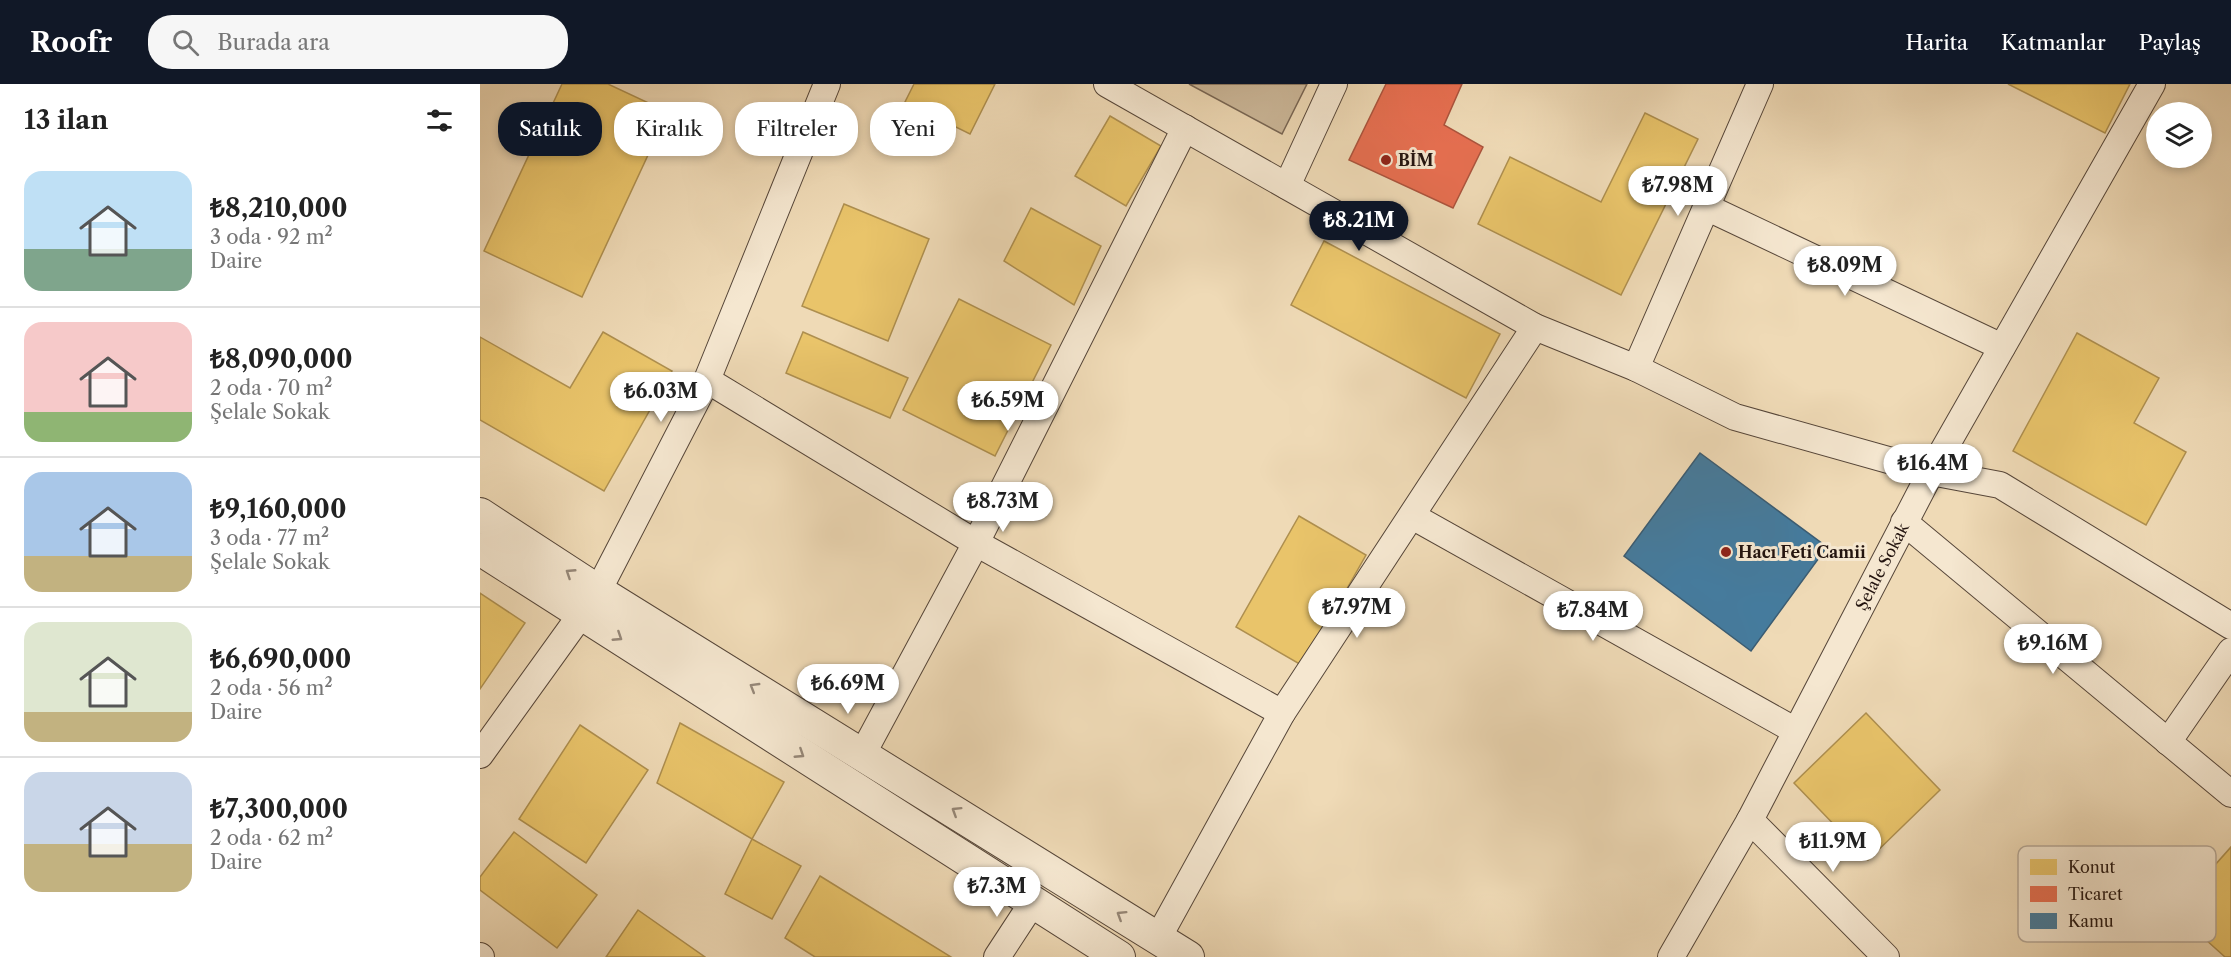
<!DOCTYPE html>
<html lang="tr">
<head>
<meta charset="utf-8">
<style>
  :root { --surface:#fff; --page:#f6f6f6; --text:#222; --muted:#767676; --line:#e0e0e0; --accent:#111827 }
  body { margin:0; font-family:"Libre Caslon Text",serif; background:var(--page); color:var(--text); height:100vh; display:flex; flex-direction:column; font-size:22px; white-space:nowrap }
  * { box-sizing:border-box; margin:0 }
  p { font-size:20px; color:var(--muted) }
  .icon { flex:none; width:33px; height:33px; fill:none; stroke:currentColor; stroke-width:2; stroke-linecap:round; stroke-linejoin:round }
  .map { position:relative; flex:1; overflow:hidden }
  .side { display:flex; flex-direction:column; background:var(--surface); width:480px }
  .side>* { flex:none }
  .top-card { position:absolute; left:18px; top:18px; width:570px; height:54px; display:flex; gap:12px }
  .buttons { position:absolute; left:1666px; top:18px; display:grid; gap:12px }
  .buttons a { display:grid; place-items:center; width:66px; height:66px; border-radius:50%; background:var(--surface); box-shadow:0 3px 9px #0003; font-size:30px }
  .price { position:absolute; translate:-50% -51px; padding:0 14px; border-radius:21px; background:#fff; color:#222; font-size:20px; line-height:39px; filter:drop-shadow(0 2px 3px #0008) }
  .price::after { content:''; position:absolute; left:50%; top:36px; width:18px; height:14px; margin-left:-9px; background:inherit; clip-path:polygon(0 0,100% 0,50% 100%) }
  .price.on { background:var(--accent); color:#fff }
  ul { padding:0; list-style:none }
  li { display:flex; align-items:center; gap:18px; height:150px; padding:0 24px }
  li+li { border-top:2px solid var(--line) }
  li span { display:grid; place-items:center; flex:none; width:168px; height:120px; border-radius:18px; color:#555 }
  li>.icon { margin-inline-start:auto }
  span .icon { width:72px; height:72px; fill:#fffc; stroke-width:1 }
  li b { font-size:26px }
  h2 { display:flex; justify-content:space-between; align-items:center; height:72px; padding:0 24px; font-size:26px }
  .pill { padding:0 21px; border-radius:24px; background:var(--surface); box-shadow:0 3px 9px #0003; font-size:21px; line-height:54px }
  .pill.on { background:var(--accent); color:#fff }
  header { display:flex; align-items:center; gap:36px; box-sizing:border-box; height:84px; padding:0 30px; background:var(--accent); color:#fff }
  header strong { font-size:28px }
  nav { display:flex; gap:33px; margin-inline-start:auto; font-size:21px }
  .search { width:420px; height:54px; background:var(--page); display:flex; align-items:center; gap:15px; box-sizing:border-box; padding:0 21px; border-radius:24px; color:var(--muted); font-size:22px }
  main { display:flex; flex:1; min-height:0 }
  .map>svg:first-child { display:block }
  .green { fill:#ccb89a; stroke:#786654; stroke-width:1.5 }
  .homes { fill:#e9c46a; stroke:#ae8f4f; stroke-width:1.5 }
  .shops { fill:#e76f51; stroke:#ac543d; stroke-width:1.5 }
  .public { fill:#457b9d; stroke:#3b5c72; stroke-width:1.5 }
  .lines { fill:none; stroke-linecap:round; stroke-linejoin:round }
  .minor-casing { stroke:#564639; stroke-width:28 }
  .tertiary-casing { stroke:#564639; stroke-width:34 }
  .minor { stroke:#f5e7d0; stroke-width:26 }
  .tertiary { stroke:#f5e7d0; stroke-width:32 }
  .oneway { stroke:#968879 }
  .poi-dot { fill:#8f2418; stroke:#f5e7d0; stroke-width:2 }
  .labels { text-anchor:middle; stroke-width:6; stroke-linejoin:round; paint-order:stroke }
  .poi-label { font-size:16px; font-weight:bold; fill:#23140f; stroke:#f5e7d0; text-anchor:start }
  .street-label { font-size:16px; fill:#23140f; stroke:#f5e7d0 }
  .key { fill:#f5e7d0; stroke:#b6a896; stroke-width:1.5 }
  .key-label { font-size:16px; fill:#23140f }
</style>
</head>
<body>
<header>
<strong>Roofr</strong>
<div class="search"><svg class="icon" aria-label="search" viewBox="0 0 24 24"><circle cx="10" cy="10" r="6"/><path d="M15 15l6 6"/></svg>Burada ara</div>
<nav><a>Harita</a><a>Katmanlar</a><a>Paylaş</a></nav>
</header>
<main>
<section class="side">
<h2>13 ilan<svg class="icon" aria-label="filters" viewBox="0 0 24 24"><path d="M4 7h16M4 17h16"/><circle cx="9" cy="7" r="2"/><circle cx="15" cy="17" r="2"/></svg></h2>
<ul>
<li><span style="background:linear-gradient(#bfe0f5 65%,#7fa58c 0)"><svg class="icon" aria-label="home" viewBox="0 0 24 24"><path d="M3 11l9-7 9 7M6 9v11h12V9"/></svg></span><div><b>₺8,210,000</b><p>3 oda · 92 m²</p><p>Daire</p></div></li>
<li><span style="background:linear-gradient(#f6c9c9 75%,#8fb573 0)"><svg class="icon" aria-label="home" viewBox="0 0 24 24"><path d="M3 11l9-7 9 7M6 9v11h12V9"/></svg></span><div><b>₺8,090,000</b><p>2 oda · 70 m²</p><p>Şelale Sokak</p></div></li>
<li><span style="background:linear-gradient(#a9c7e8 70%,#c2b280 0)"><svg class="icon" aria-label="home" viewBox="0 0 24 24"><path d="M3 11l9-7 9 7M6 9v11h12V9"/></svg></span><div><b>₺9,160,000</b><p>3 oda · 77 m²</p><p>Şelale Sokak</p></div></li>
<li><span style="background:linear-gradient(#dfe7d0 75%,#c2b280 0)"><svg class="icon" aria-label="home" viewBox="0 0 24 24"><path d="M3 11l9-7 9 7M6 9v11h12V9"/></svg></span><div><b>₺6,690,000</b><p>2 oda · 56 m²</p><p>Daire</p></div></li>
<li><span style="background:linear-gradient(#c9d6e8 60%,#c2b280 0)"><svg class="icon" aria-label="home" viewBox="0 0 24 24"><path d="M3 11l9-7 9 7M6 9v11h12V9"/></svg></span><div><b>₺7,300,000</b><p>2 oda · 62 m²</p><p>Daire</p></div></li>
</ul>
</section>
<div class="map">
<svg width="1751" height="873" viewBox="0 0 1751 873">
  <rect width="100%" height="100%" fill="#efdab6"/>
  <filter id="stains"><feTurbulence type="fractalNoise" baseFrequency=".00333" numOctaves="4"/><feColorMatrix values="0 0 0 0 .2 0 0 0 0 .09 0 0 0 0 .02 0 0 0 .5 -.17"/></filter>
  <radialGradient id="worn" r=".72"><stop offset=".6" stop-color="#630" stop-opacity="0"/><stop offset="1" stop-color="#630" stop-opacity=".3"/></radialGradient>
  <path class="green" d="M 709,0 L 827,0 L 802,50 Z"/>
  <g class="homes">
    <path d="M 82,0 L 128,0 L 188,28 L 102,213 L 4,167 Z"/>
    <path d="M 434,0 L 515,0 L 490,50 L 425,18 Z"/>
    <path d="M 1528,0 L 1650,0 L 1625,49 Z"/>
    <path d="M 1165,29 L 1218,55 L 1141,211 L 998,140 L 1030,73 L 1121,118 Z"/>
    <path d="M 630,32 L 681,62 L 646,122 L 595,92 Z"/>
    <path d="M 364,120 L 449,155 L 408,257 L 322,222 Z"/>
    <path d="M 551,124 L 621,162 L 594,221 L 524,177 Z"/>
    <path d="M 844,157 L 1020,250 L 986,314 L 811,221 Z"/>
    <path d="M 479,215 L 571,261 L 515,372 L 423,326 Z"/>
    <path d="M 123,248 L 192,287 L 124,407 L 0,336 L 0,253 L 90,304 Z"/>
    <path d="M 323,248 L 428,294 L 410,334 L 306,289 Z"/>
    <path d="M 1597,249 L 1679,294 L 1654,339 L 1706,368 L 1666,441 L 1533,367 Z"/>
    <path d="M 819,432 L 886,471 L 823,582 L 756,543 Z"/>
    <path d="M 0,509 L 45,539 L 0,605 Z"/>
    <path d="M 1386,629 L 1460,706 L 1388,776 L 1314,699 Z"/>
    <path d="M 200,639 L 304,698 L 272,755 L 177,699 Z"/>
    <path d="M 100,641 L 168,686 L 106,779 L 39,735 Z"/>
    <path d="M 34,748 L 117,811 L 77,864 L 0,806 L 0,793 Z"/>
    <path d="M 272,755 L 321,782 L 292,835 L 245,810 Z"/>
    <path d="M 1751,763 L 1751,873 L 1745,873 L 1694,827 Z"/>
    <path d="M 340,792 L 471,873 L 335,873 L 305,854 Z"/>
    <path d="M 158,826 L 225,873 L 126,873 Z"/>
  </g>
  <path class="shops" d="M 906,0 L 982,0 L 964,41 L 1003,63 L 973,124 L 869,76 Z"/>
  <path class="public" d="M 1220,369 L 1347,463 L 1271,567 L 1144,472 Z"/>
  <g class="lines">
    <g class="minor-casing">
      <g id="minor">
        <path d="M 627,0 L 1055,243 L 1156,284 L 1255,333 L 1451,388 L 1520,401 L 1751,542"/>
        <path d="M 807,102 L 854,0"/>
        <path d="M 1226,123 L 1522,263"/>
        <path d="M 1156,284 L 1280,0"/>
        <path d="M 227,296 L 496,459 L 802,629"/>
        <path d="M 932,432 L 1316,647"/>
        <path d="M 1424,438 L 1751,710"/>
        <path d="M 1688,658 L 1751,567"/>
        <path d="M 383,669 L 496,459 L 705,44"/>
        <path d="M 0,671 L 118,507 L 227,296 L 347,0"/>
        <path d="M 1270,736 L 1406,873"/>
        <path d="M 678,854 L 802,629 L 1055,243"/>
        <path d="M 0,872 L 1,873"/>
        <path d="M 517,873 L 553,818"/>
        <path id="s1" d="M 1191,873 L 1270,736 L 1451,388 L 1672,0"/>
      </g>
    </g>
    <g class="tertiary-casing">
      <g id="tertiary">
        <path d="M 0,430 L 118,507 L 708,873"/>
        <path d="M 0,465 L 639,873"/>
      </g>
    </g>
    <use href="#minor" class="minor"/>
    <use href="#tertiary" class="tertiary"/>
  </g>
  <defs><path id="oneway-chevron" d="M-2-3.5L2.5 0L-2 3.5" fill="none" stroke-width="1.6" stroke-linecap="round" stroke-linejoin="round" transform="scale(1.5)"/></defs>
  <g class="oneway">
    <use href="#oneway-chevron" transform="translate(90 489) rotate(-147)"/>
    <use href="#oneway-chevron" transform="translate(138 553) rotate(33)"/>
    <use href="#oneway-chevron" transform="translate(274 603) rotate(-149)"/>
    <use href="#oneway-chevron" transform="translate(320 670) rotate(33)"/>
    <use href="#oneway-chevron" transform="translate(476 727) rotate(-148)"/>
    <use href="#oneway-chevron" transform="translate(641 831) rotate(-148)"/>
  </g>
  <g class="poi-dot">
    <circle cx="906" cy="76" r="6"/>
    <circle cx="1246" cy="468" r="6"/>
  </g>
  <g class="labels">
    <g class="poi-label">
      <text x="918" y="82">BİM</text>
      <text x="1258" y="474">Hacı Feti Camii</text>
    </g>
    <g class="street-label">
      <text dy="6" stroke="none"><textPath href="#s1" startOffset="444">Şelale Sokak</textPath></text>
    </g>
  </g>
  <rect x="1538" y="762" width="198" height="96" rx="9" class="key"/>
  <rect x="1550" y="775" width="27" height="16" fill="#e9c46a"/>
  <rect x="1550" y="802" width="27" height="16" fill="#e76f51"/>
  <rect x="1550" y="829" width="27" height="16" fill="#457b9d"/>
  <g class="key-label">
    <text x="1588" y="789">Konut</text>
    <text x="1588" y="816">Ticaret</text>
    <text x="1588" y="843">Kamu</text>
  </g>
  <rect width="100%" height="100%" filter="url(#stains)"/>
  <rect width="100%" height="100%" fill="url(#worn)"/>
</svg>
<div class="buttons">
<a><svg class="icon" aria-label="layers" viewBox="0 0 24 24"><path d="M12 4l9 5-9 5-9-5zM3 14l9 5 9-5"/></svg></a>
</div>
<b class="price" style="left:1198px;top:133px">₺7.98M</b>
<b class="price on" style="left:879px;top:168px">₺8.21M</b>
<b class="price" style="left:1365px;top:213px">₺8.09M</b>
<b class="price" style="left:181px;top:339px">₺6.03M</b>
<b class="price" style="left:528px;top:348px">₺6.59M</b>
<b class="price" style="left:1453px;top:411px">₺16.4M</b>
<b class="price" style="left:523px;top:449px">₺8.73M</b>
<b class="price" style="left:877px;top:555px">₺7.97M</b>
<b class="price" style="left:1113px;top:558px">₺7.84M</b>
<b class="price" style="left:1573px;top:591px">₺9.16M</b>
<b class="price" style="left:368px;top:631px">₺6.69M</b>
<b class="price" style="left:1353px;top:789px">₺11.9M</b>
<b class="price" style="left:517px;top:834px">₺7.3M</b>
<div class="top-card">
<a class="pill on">Satılık</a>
<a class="pill">Kiralık</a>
<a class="pill">Filtreler</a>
<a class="pill">Yeni</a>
</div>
</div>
</main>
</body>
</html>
